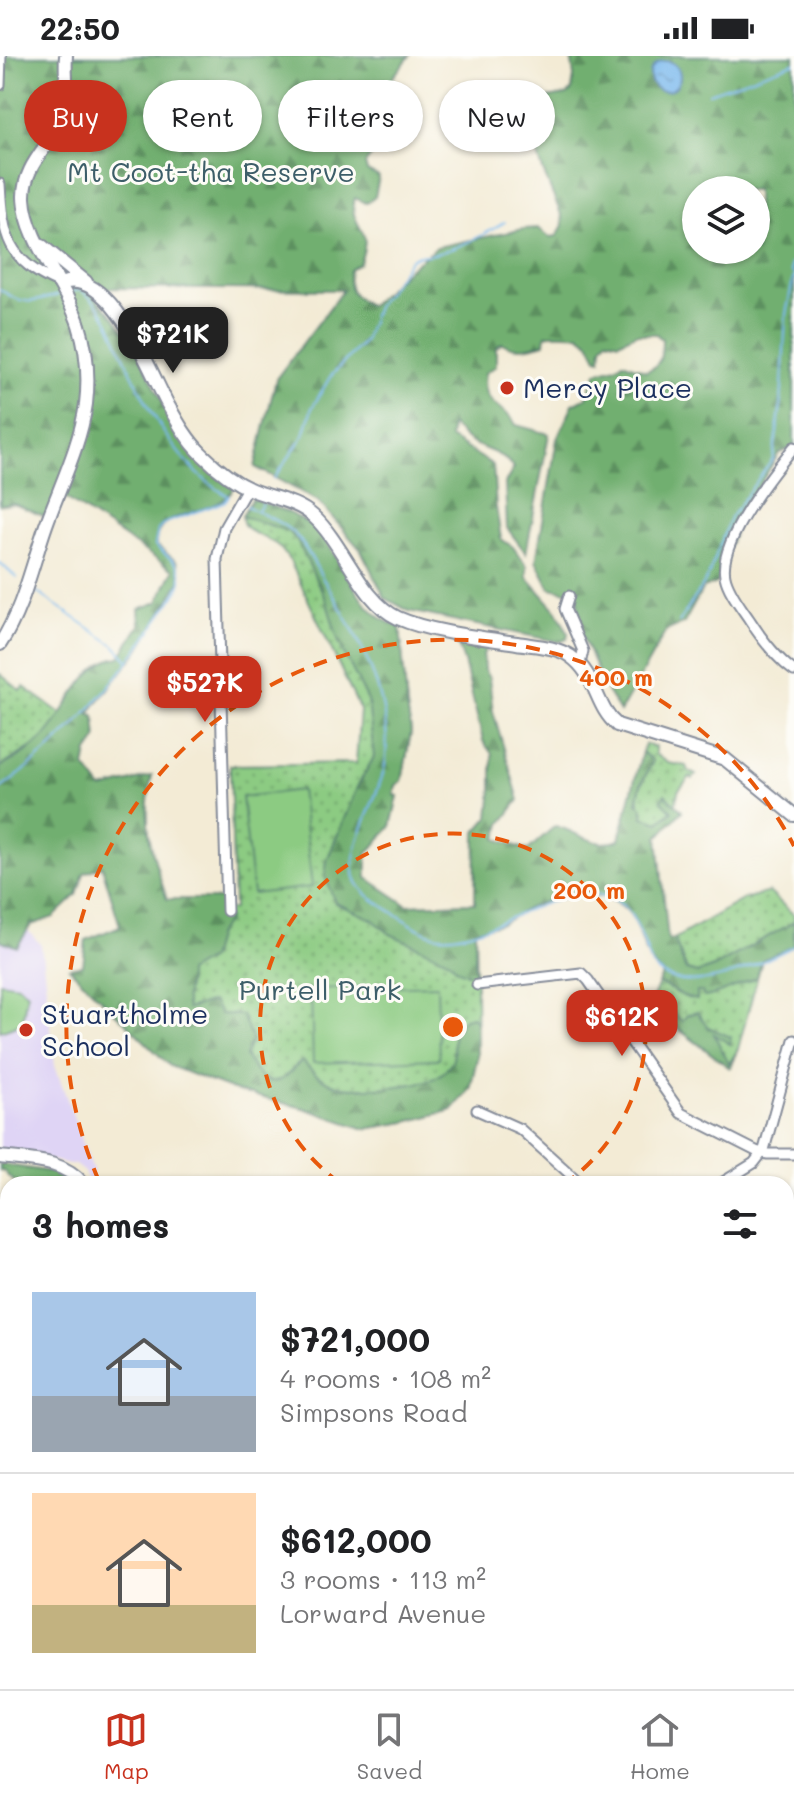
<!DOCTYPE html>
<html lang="en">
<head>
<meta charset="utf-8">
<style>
  :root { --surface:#fff; --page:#f2f2f2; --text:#202124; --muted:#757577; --line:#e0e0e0; --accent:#c8321e }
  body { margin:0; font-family:Mali,sans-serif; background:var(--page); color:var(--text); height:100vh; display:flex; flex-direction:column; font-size:30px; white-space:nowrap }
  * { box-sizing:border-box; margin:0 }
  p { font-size:26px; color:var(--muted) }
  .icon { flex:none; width:44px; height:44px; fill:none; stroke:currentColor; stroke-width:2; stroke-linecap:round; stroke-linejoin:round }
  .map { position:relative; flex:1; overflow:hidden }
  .details { position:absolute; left:0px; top:1120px; width:794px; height:514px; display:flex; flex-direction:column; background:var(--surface); border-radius:24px 24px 0 0; box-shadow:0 2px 6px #0004 }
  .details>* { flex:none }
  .banner { position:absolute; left:24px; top:24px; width:746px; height:72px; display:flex; gap:16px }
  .fabs { position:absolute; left:682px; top:120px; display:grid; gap:16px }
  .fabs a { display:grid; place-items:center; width:88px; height:88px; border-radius:50%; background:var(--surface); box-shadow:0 2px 6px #0004; font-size:40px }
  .price { position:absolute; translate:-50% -68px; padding:0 18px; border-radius:16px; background:var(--accent); color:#fff; font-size:26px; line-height:52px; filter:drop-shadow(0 2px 4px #0008) }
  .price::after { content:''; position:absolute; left:50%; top:48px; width:24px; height:18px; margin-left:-12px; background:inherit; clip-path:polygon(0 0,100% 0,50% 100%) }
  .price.active { background:#222; color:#fff }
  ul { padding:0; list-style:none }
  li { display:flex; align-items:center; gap:24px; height:200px; padding:0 32px }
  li+li { border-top:2px solid var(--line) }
  li span { display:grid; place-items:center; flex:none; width:224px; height:160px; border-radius:0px; color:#555 }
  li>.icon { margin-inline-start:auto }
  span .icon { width:96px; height:96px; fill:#fffc; stroke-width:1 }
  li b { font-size:34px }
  h2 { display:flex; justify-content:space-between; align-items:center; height:96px; padding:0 32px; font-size:34px }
  .tag { padding:0 28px; border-radius:36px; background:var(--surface); box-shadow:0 2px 6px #0004; font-size:28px; line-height:72px }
  .tag.active { background:var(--accent); color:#fff }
  .status { display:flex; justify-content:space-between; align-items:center; height:56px; padding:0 40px; background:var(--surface); direction:ltr }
  .status svg { height:22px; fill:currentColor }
  .dock { display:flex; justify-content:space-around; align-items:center; height:112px; border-top:2px solid var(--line); background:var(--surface); font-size:22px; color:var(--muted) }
  .dock a { display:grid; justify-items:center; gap:4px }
  .dock .active { color:var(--accent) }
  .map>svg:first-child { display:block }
  .built { fill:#dfd4f5 }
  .green { fill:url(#green-dots); stroke:#547d70; stroke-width:2 }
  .forest { fill:url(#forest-firs); stroke:#466f67; stroke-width:2; fill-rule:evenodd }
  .pitch { fill:#8ccb82; stroke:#547d70; stroke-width:2 }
  .water { fill:url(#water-ripples); stroke:#4a74a6; stroke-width:2 }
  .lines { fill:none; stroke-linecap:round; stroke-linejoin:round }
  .stream { stroke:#7ab9ee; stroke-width:2 }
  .minor-casing { stroke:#878d9a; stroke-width:13 }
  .major-casing { stroke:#878d9a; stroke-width:16 }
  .minor { stroke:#fff; stroke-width:9 }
  .major { stroke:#fff; stroke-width:12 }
  .ring { fill:none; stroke:#e8590c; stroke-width:4; stroke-dasharray:14 10 }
  .poi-dot { fill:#c8321e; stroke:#fdfcf7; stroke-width:3 }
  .labels { text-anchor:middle; stroke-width:6; stroke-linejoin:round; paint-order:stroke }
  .park-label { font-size:28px; fill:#3d5e69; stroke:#fdfcf7 }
  .poi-label { font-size:28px; fill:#1b2f5e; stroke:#fdfcf7; text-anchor:start }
  .centre { fill:#e8590c; stroke:#fdfcf7; stroke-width:4 }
  .ring-label { font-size:24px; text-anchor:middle; font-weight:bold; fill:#e8590c; stroke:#fdfcf7; stroke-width:6; stroke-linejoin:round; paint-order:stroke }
</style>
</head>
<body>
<div class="status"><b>22:50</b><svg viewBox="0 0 49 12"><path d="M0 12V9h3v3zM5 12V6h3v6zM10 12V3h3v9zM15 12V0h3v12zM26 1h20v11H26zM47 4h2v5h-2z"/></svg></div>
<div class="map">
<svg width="794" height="1633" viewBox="0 0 794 1633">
  <defs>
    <pattern id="green-dots" width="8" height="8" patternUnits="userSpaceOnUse" patternTransform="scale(2)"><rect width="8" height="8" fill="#8ccb82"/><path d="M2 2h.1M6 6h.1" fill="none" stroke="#72a56e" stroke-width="1.8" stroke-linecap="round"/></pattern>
    <pattern id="forest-firs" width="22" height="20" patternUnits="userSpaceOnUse" patternTransform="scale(2)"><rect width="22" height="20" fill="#71af70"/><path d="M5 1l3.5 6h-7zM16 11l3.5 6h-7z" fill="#5c8f5f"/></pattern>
    <pattern id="water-ripples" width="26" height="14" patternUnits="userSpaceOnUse" patternTransform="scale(2)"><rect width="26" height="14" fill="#7ab9ee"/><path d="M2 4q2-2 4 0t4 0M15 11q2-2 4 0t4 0" fill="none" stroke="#6397c4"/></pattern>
  </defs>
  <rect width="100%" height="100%" fill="#fdfcf7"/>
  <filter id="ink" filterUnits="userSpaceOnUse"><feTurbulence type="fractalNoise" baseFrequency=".0125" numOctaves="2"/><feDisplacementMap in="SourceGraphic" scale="16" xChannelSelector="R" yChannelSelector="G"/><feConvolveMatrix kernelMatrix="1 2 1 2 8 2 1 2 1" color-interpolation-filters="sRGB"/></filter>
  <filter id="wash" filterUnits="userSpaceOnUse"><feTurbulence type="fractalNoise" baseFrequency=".006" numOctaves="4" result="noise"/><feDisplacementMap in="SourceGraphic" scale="32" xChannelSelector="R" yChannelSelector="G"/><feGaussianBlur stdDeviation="1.8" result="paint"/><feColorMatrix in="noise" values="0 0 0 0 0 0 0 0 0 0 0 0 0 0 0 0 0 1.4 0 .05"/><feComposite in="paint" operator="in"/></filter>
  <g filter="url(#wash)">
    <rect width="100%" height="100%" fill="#f3ebd5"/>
    <path class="built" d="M 0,843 L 41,889 L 55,1010 L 93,1114 L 90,1127 L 84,1116 L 75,1109 L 0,1094 Z"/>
    <g class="green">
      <path d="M 252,443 C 276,452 301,458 319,478 C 348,509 356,558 400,571 L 407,651 L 411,676 L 402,725 L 396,729 L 394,739 L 398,740 L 391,770 L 367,798 L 367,822 L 407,849 L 481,847 L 475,866 L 477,1002 L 470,1033 L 452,1054 L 406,1066 L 365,1073 L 304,1052 L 236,1035 L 170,1010 L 167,857 L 234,853 L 230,709 L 356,707 L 360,654 L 290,505 C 286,500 282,493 277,489 C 257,475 227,475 252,443 Z"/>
      <path d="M 0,618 L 21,635 L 24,631 L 63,659 L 41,685 L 0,711 Z"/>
      <path d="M 645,688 L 655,691 L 655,698 L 668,707 L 686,710 L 688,715 L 696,719 L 693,723 L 690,721 L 678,735 L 676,747 L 673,748 L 665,739 L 672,754 L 659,766 L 643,761 C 633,737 642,727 653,705 L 642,696 Z"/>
      <path d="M 769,836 L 794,859 L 794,866 L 714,911 L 697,917 L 687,914 L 674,883 L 744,843 Z"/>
      <path d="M 762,904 L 738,993 L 730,1012 L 649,951 L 663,918 L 682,927 Z"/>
    </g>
    <g class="forest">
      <path d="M 0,0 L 410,0 L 393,21 L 397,53 L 403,64 L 384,71 L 376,94 L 365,108 L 367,115 L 379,121 L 375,141 L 366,147 L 355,142 C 349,159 359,166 364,180 C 367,188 362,199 360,207 L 350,214 C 346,234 353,241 370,250 L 406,215 L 437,191 L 524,173 L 538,172 L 550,181 L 557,180 L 563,169 L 562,161 C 549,127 521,79 539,43 L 567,39 L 572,34 L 574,20 L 571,0 L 794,0 L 794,391 L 779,397 L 742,458 L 722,507 L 717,527 L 703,532 L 684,567 L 666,575 L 620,656 L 605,632 L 577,568 L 579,557 L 577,538 L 550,532 L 536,505 L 557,383 L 573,348 L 587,341 L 597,316 L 616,311 L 623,306 L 646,315 C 662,310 662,298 662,283 L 656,278 L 635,278 L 619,286 L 607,283 L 602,290 L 601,303 L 597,302 L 589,286 L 579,278 C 569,279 555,276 546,279 L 545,287 C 528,291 517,296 502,287 L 496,292 L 496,310 L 485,317 C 479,353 506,348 516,369 L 549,378 L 526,497 L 507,472 L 505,427 L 514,412 C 502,396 486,395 470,386 C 463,382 457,374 451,369 L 450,382 L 493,409 L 496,451 L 501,483 L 513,491 L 527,510 L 527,521 L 557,555 L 568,577 L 567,583 L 560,586 L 409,555 L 385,542 L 361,494 L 318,445 L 255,411 L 276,323 L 343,234 L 87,232 L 115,262 L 135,291 L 182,384 L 209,415 L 234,432 C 218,463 153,450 156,489 L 177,506 L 181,524 L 138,595 L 89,657 L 95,660 L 97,683 L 88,696 L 85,711 L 102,733 L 152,720 C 141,766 152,799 167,843 L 221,843 L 228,864 L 217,878 L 210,903 L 188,916 C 189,929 183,939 187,953 L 211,946 L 214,947 L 220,958 L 242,959 L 252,984 L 245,1000 C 253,1013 266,1034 284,1022 C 291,1017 295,1009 303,1005 C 311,1016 324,1026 338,1030 C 358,1035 428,1031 442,1017 C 462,1000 449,995 454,978 C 456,972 460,967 464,962 L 472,960 L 476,965 L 477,1002 L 470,1033 L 452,1054 L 406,1066 L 365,1073 L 304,1052 L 236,1035 L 170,1010 L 69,912 L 83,909 L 86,884 L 120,870 L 102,810 L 84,817 L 77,839 L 54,861 L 31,869 L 17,891 L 0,884 L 0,711 C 14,704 30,695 41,684 C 66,660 84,604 120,601 L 140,569 L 139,553 L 158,546 L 173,514 L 57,436 L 48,462 L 14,448 L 0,449 ZM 696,134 L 756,134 L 756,194 L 696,194 Z"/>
      <path d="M 252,443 C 276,452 301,458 319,478 C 348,509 356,558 400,571 L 407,651 L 411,676 L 402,725 L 396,729 L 394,739 L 398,740 L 391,770 L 367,798 L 367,822 L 407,849 L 475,847 L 476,776 L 489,761 L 492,733 L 492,698 L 483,685 L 464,606 L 457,586 L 486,592 L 483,599 L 484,614 L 489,622 L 493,655 L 519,744 L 501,768 L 497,783 L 528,794 L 555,770 C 577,775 597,794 619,784 L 642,696 L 653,705 L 641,728 L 637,747 L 643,751 L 643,761 L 659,766 L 672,755 L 661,744 L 665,738 L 682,755 L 658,781 L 668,884 L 674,883 L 686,914 L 697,917 L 714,911 L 794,866 L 794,890 L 762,904 L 757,921 C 744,927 717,940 704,941 L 702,936 L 697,936 L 697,944 L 687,942 L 658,927 L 663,918 C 645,907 643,882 634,864 C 614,829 564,837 533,850 C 521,855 511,864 499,868 C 492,870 483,872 475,874 L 475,920 L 458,914 L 450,905 L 390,878 L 372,863 L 335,847 L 325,820 L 327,804 L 358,729 L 374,701 L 368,645 L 339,587 L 326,544 L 297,484 L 287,475 L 242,460 Z"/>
      <path d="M 672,956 L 682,965 L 687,959 L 697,956 L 708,971 L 731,981 L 730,988 L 714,978 L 729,1008 L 738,993 L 730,1012 L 666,963 Z"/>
      <path d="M 0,1108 L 52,1116 L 71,1128 C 51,1128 15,1136 5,1116 L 0,1115 Z"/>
      <path d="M 8,1394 L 8,1626 L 218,1626 L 213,1633 L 0,1633 L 0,1401 Z"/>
      <path d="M 794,1394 L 794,1516 L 791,1522 L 794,1524 L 794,1548 L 786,1564 L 786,1410 Z"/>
    </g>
    <g class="pitch">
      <path d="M 301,734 L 312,831 L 253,838 L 242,741 Z"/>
      <path d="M 0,926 L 19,929 L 27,937 L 22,967 L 0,975 Z"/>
      <path d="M 437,929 L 439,1003 L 313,1007 L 311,933 Z"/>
    </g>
    <circle class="water" cx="665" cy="20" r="15"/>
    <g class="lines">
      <g class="stream">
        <path d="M 709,37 L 794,7"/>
        <path d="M 0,233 C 22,250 33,247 58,239"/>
        <path d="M 68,236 L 80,234 C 106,249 115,281 127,307 C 150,356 178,412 227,439"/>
        <path d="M 274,423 L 304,379 L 312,352 L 330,321 L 364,285 L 376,251 L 411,203 L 419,199 C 441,202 486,178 505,166"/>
        <path d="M 247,450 C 264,460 285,466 298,482 C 308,494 315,509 323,523 C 357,577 395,643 385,709 C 380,741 340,801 358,828 C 366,841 383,850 396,858 C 408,866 423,878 439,880 C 494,885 568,815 618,846 C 637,857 644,890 652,909 C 684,948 759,908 794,890"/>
        <path d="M 257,456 L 263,447"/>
        <path d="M 0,507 L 17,522"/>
        <path d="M 31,532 L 114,589 L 128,604"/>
        <path d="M 679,566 L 707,523 L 730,462 L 773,403 L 781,348 L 786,258 L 794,219 L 791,215 L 791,208"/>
        <path d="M 0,733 C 65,687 119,624 162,558 C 168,548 182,533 181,521 C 179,503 165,501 155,489 L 158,474 L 165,467 L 224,446 L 229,440"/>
        <path d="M 0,1588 L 8,1591"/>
        <path d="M 79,1626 L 89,1633"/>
        <path d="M 162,1633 L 165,1626"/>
      </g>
    </g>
  </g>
  <g filter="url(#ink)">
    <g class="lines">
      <g class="minor-casing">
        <g id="minor">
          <path d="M 0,29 L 1,0"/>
          <path d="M 0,128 C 3,180 7,204 58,227"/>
          <path d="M 794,391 C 773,417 718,485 725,520 C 728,535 741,551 749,563 C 761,582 776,602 794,615"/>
          <path d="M 569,540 L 565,553 L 583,595 L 580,608"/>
          <path d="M 227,855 L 217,503 L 224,472 L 247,432"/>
          <path d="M 477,929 L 581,917 L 588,924 L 681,1057 L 756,1095 L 767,1098 L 794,1098"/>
          <path d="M 477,1054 L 520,1073 L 581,1128"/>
          <path d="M 720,1128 L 754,1107 L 764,1094 L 794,984"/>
          <path d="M 786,1195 L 794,1198"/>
          <path d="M 786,1278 L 794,1285"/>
          <path d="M 786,1328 L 794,1326"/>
          <path d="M 0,1371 L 8,1378"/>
          <path d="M 295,1633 L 304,1626"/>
        </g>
      </g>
      <g class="major-casing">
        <g id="major">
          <path d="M 42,190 L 86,226"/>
          <path d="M 60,228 C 110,208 150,316 168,349 C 178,367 188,385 203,399 C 217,413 233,426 252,434 C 272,442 297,445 313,460 C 344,488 361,545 398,562 C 429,576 483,582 517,587 C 534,590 555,590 570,600 C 597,619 595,651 617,669 L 725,703 L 794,759"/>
          <path d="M 0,588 C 23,553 32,509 46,469 C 60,430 80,390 86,348 C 89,322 87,294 79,269 C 66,228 26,185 24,142 C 23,108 52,89 63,60 C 70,41 64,20 66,0"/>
          <path d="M 0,1101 C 30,1105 63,1103 83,1128"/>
          <path d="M 739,1626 L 748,1633"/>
          <path d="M 524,1633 L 525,1626"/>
        </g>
      </g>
      <use href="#minor" class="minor"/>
      <use href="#major" class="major"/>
    </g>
  </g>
  <g class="ring">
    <path d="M340 1127A193 193 0 1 1 566 1127"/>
    <path d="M99 1125A386 386 0 0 1 794 790"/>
  </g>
  <g class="poi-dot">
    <circle cx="507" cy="332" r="8"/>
    <circle cx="26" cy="974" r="8"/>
  </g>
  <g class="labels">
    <g class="park-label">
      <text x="211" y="126">Mt Coot-tha Reserve</text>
      <text x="320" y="944">Purtell Park</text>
    </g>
    <g class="poi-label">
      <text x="523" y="342">Mercy Place</text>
      <text x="42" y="968">Stuartholme<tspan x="42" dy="32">School</tspan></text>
    </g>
  </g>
  <circle cx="453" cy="971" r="12" class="centre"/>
  <g class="ring-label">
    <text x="616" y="630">400 m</text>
    <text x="589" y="843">200 m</text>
  </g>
</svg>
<div class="fabs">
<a><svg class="icon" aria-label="layers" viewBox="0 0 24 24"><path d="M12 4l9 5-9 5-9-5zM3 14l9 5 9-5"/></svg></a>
</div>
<b class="price active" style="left:173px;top:319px">$721K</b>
<b class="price" style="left:205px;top:668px">$527K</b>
<b class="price" style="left:622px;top:1002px">$612K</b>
<div class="banner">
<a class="tag active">Buy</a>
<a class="tag">Rent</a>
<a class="tag">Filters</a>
<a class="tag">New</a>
</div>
<section class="details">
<h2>3 homes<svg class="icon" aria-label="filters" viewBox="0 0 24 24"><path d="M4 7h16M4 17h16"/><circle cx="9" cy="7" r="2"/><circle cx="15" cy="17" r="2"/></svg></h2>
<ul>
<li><span style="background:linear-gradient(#a9c7e8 65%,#9aa5b1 0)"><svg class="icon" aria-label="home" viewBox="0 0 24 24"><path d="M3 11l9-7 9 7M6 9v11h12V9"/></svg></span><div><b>$721,000</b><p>4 rooms · 108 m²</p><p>Simpsons Road</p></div></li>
<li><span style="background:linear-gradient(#ffd9b3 70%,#c2b280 0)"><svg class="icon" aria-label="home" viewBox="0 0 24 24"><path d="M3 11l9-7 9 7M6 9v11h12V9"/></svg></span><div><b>$612,000</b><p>3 rooms · 113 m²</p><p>Lorward Avenue</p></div></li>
</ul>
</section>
</div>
<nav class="dock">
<a class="active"><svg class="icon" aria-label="map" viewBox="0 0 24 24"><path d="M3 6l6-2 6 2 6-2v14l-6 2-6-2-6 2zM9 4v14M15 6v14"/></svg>Map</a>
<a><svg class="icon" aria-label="saved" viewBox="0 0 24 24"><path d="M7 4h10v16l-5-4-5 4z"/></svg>Saved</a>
<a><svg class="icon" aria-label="home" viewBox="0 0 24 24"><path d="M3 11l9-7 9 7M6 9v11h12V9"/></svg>Home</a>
</nav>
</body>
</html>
